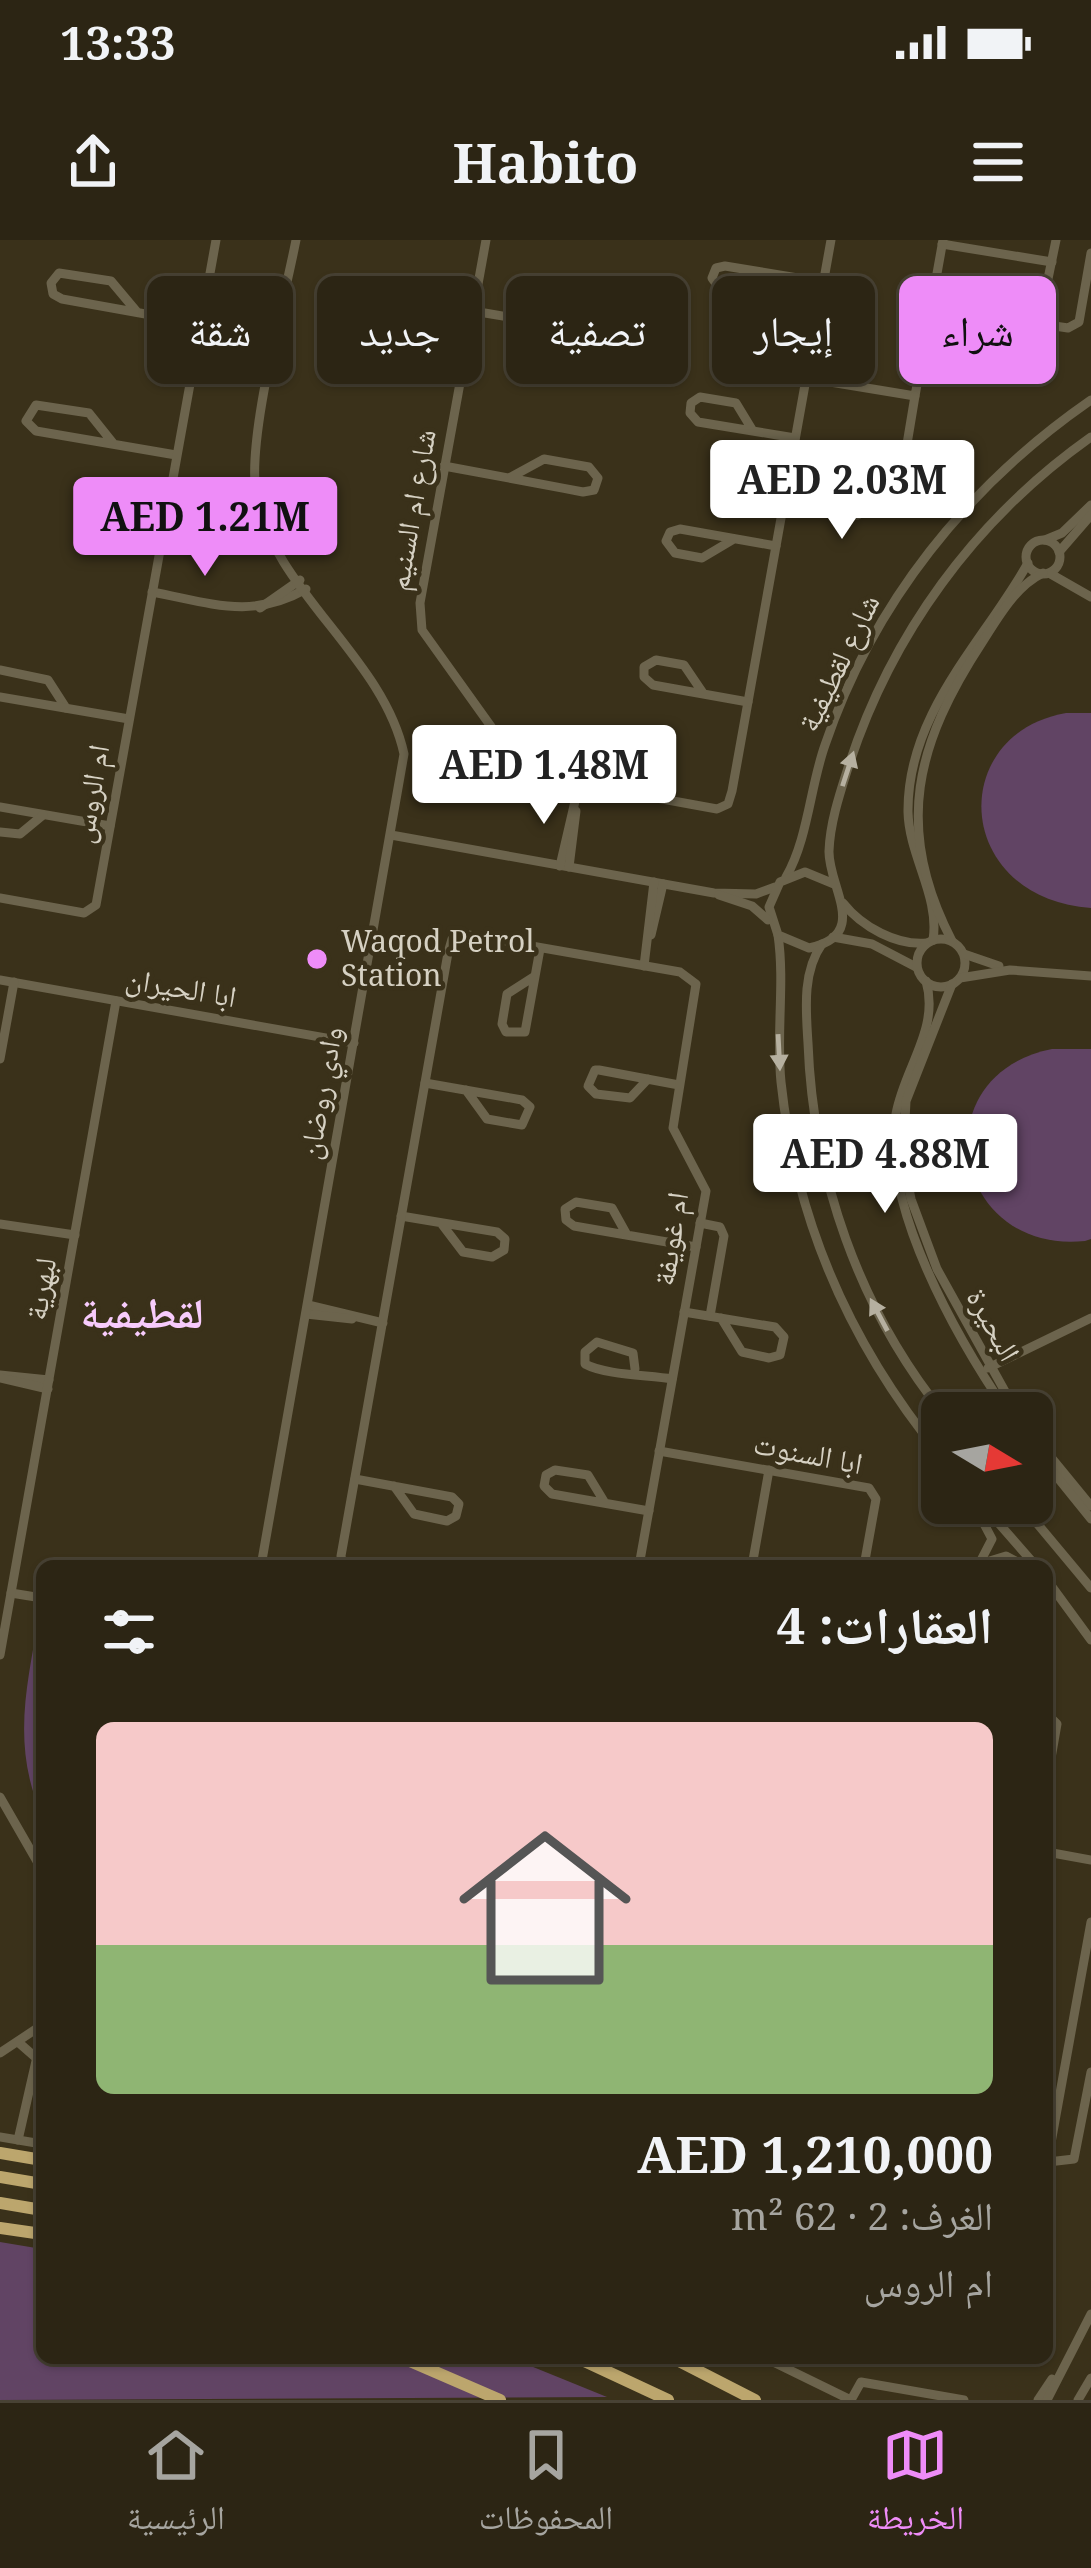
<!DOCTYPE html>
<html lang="ar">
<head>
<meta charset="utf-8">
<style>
  :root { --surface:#2c2514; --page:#342d1d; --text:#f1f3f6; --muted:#a6a5a0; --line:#484234; --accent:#ee8cf8 }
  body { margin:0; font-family:"Noto Serif","Noto Naskh Arabic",serif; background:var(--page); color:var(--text); direction:rtl; height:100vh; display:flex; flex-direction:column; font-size:45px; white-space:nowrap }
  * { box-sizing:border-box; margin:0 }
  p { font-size:39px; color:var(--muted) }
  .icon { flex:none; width:66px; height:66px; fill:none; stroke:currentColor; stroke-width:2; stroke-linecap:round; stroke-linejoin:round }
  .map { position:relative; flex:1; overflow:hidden; direction:ltr }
  .drawer { position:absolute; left:36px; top:1320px; width:1017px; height:804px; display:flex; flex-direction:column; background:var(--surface); border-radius:18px; box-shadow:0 3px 9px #0004,0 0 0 3px var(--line); direction:rtl }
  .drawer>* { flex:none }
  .guide { position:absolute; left:36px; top:36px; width:1020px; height:108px; direction:rtl; display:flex; gap:24px }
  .needle { width:78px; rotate:100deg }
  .tools { position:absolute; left:921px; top:1152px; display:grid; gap:24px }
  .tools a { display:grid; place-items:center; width:132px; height:132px; border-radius:18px; background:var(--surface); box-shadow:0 3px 9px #0004,0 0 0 3px var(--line); font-size:60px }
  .price { position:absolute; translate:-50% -102px; padding:0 27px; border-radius:12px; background:#fff; color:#222; font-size:39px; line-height:78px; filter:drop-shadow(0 3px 6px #0008) }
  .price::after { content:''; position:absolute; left:50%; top:72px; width:36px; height:27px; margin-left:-18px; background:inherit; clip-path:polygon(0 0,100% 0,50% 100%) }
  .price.current { background:var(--accent); color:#111 }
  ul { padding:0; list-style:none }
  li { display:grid; align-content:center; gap:24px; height:636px; padding:0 60px }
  li span { display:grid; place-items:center; height:372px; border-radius:18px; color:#555 }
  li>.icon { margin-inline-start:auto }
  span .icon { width:216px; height:216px; fill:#fffc; stroke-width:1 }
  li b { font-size:51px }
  h2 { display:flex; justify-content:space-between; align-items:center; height:144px; padding:0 60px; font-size:51px }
  .pill { padding:0 42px; border-radius:18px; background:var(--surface); box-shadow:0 3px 9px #0004,0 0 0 3px var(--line); font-size:42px; line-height:108px }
  .pill.current { background:var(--accent); color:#111 }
  .status { display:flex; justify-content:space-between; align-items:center; height:84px; padding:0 60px; background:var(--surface); direction:ltr }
  .status svg { height:33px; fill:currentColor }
  header { display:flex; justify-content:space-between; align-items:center; height:156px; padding:0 60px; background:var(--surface); font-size:54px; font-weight:700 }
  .tabs { display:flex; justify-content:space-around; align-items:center; height:168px; border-top:3px solid var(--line); background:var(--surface); font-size:33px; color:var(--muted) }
  .tabs a { display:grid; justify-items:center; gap:6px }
  .tabs .current { color:var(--accent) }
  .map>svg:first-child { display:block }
  .green { fill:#614464 }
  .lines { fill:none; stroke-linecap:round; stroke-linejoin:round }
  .minor { stroke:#6c644d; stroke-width:9 }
  .highway { stroke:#bca66d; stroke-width:12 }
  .oneway { fill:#b6b0a0 }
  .poi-dot { fill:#ee8cf8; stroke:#3a311a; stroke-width:4.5 }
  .labels { text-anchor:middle; stroke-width:9; stroke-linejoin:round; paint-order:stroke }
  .street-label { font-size:30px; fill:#d6d1c3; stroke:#3a311a }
  .poi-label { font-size:30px; fill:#d6d1c3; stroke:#3a311a; text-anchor:start }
  .district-label { font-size:42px; font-weight:bold; fill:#f7cbfc; stroke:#3a311a }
</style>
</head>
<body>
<div class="status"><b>13:33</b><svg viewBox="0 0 49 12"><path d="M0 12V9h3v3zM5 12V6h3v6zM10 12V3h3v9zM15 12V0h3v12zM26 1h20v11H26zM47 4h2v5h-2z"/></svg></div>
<header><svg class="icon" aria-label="menu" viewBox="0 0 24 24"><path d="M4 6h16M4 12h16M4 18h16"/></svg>Habito<svg class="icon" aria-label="share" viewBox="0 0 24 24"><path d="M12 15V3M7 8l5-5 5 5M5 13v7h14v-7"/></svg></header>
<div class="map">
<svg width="1091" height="2160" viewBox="0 0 1091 2160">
  <rect width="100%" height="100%" fill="#3a311a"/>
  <g class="green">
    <path d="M 1066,473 L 1091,473 L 1091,668 C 953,658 946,494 1066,473 Z"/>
    <path d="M 1052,809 L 1091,809 L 1091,999 L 1085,1001 C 952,1015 920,835 1052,809 Z"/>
    <path d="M 40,1371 L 42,1371 L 42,1576 C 11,1504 27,1446 40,1371 Z"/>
    <path d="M 0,2002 L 42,2009 L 42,2118 L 511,2118 L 607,2157 L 0,2160 Z"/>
  </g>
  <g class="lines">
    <g class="minor">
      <path d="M 486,0 L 420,363 L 422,390 L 525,534 L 717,569 L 728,564 L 732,551 L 831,0"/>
      <path d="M 942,4 L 1052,22"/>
      <path d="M 778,36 L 750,54 L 720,49 L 712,38 L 716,28 L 725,26 L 822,42"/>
      <path d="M 473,71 L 614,95 L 622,103 L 621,116 C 590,134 551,104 533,80"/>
      <path d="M 137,72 L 111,41 L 59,33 L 51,43 L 53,54 L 62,59 L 201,84"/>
      <path d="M 1041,84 L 1068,88 L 1079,82 L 1091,13"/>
      <path d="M 924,107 L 1017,124 L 1031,121 L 1056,0"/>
      <path d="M 806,138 L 915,156 L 943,0"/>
      <path d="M 753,191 L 736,163 L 700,157 L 691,163 L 690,173 L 698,182 L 795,198"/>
      <path d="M 113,203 L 89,173 L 36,165 L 26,181 L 36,191 L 176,215"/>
      <path d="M 907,204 L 915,156"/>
      <path d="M 444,226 C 491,235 537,243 583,252 L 594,250 L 598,238 L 589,227 L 544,219 L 509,238"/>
      <path d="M 787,246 L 853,258 L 858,275 L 836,277 L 819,252"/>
      <path d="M 734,299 L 702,318 L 675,313 L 666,301 L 670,292 L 680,289 L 776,306"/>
      <path d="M 1045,300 L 1062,293 L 1091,265"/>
      <circle cx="1043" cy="317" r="17"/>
      <path d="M 1059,312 L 1091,275"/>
      <path d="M 1049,333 L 1091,357"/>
      <path d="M 152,352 C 211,363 251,380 306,349"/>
      <path d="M 260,368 L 300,340"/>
      <path d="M 0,430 L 48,440 L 66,468"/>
      <path d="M 703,453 L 684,425 L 656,420 L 644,427 L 644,437 L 653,445 L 748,462"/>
      <path d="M 0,457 L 129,479"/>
      <path d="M 0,567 L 110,586"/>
      <path d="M 0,592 L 20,594 L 43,575"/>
      <path d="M 391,595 L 714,653 L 756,654 L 775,647"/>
      <path d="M 560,626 L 579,544"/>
      <path d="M 569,627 L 576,571"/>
      <path d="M 786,637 C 808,599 810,547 825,505 C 873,363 968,245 1091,160"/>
      <path d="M 834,644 L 805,632 L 780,642 L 769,667 L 778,695 L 809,708 C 871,695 828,647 829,611 C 830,584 839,556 847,531 C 890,395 975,279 1091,197"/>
      <path d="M 719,655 L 752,666 L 768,680"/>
      <path d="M 0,658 L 84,673 L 96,665 L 216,0"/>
      <path d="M 843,663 C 862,687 897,706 927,703"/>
      <path d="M 651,695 L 663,644"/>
      <path d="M 778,695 C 785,743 776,793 781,842 C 796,983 852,1108 942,1217"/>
      <path d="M 833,697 L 872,704 L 916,727"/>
      <circle cx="941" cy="723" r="24"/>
      <path d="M 933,700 C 940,657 909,616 908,572 C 907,473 983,403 1028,323"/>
      <path d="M 952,701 C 893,588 916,503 983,401 C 999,376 1016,346 1043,333"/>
      <path d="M 822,704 C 802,732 806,771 808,803 C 813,937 859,1069 943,1173"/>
      <path d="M 964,714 L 999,726"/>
      <path d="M 644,726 L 654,642"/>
      <path d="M 535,736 L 507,754 L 502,784 L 506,792 L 525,792 L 540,709"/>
      <path d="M 960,738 L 1010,730 L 1091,736"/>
      <path d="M 0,740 L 354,803"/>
      <path d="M 926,741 C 940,789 904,828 896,874 C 880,965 958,1100 1008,1173"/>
      <path d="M 952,744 L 906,861 L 903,919 L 911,959 L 937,1029 L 1017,1173"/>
      <path d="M 0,819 L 14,742"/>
      <path d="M 648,839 L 630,858 L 596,854 L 588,846 L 595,830 L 599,830 L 679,845"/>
      <path d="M 425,843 L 522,860 L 530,867 L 522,885 L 487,879 L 466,850"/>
      <path d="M 401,976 L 497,992 L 505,999 L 504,1010 L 492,1017 L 463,1012 L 441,983"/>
      <path d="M 700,983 L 720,987 L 724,996 L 710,1076"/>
      <path d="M 0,984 L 75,995"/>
      <path d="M 627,995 L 612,968 L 576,962 L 565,969 L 566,980 L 574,986 L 696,1007"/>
      <path d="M 308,1065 L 383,1083"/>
      <path d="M 684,1072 L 775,1087 L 784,1097 L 780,1115 L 769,1118 L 742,1112 L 721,1078"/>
      <path d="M 306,1074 L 352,1079"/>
      <path d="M 988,1128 L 1091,1078"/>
      <path d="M 635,1129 L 633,1113 L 597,1102 L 585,1112 L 585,1124 C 605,1135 648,1135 672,1139"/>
      <path d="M 0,1135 L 49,1140"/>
      <path d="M 0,1138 L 48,1149"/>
      <path d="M 1032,1194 L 1091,1266"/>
      <path d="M 1032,1206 L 1091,1279"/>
      <path d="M 659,1211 L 869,1248 L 876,1259 L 864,1326"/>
      <path d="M 355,1239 L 452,1257 L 459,1264 L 456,1276 L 447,1281 L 414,1274 L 394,1246"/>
      <path d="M 605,1263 L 588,1235 L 555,1230 L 546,1235 L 544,1246 L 552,1254 L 649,1271"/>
      <path d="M 973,1263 L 992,1299 L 978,1326"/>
      <path d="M 981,1263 L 1036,1326"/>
      <path d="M 1020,1263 L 1091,1348"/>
      <path d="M 983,1323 L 1006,1316 L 1025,1326"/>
      <path d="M 261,1326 L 404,514 C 383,416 272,350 256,253 C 247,197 284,62 296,0"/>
      <path d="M 343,1326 L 341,1316 L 448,713 L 452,699 L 463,694 L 680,732 L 696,744 L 673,888 L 706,951 L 639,1326"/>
      <path d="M 752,1326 L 769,1230"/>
      <path d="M 1047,1340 L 1091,1400"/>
      <path d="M 11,1353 L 42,1358"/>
      <path d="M 0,1415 L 116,761"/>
      <path d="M 1047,1474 L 1057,1484 L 1047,1541"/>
      <path d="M 0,1557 L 42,1630"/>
      <path d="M 1047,1612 L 1091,1620"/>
      <path d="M 18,1802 L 42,1823"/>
      <path d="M 0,1813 L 42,1785"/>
      <path d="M 0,1897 L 42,1904"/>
      <path d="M 18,1900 L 36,1821"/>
      <path d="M 1048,1922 L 1074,1919 L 1091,1832"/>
      <path d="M 1047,1925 L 1091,1682"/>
      <path d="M 765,2118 L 851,2160"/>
      <path d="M 851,2160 L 861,2142 L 964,2160"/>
      <path d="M 1038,2160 L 1052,2139"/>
      <path d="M 1047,2160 L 1091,2074"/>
      <path d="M 1078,2160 L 1091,2138"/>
    </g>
    <g class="highway">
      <path d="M 0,1913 L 42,1920"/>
      <path d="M 0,1937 L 42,1944"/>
      <path d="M 0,1963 L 42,1970"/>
      <path d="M 0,1988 L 42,1994"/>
      <path d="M 403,2118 L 500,2160"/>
      <path d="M 578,2118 L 668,2160"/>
      <path d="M 673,2118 L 755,2160"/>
    </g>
  </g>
  <defs><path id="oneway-solid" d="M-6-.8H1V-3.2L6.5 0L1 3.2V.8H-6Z" transform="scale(3)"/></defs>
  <g class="oneway">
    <use href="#oneway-solid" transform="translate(848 529) rotate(-72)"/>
    <use href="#oneway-solid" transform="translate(779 812) rotate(87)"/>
    <use href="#oneway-solid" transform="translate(879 1075) rotate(-118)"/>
  </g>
  <circle class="poi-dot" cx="317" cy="719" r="12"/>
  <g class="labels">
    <g class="street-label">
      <text transform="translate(412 270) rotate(-80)" y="10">شارع ام السنيم</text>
      <text transform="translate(839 423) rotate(-64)" y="10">شارع لقطيفية</text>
      <text transform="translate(91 554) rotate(-80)" y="10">ام الروس</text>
      <text transform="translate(181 748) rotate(10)" y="10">ابا الحيران</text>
      <text transform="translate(321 853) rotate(-80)" y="10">وادي روضان</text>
      <text transform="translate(671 999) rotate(-81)" y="10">ام غويفة</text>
      <text transform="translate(41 1049) rotate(-80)" y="10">لبهرية</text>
      <text transform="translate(993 1085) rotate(61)" y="10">البحيرة</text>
      <text transform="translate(808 1214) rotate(11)" y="10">ابا السنوت</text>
    </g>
    <g class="poi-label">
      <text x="341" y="712">Waqod Petrol<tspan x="341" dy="34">Station</tspan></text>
    </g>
    <g class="district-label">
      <text x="142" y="1088">لقطيفية</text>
    </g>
  </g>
</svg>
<div class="tools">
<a><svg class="needle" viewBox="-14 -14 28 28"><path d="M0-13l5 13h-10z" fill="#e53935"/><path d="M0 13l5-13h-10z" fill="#a6a5a0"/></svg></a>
</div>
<b class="price" style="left:842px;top:302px">AED 2.03M</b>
<b class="price current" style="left:205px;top:339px">AED 1.21M</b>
<b class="price" style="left:544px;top:587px">AED 1.48M</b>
<b class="price" style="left:885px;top:976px">AED 4.88M</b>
<div class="guide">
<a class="pill current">شراء</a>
<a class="pill">إيجار</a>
<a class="pill">تصفية</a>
<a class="pill">جديد</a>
<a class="pill">شقة</a>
</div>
<section class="drawer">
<h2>العقارات: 4<svg class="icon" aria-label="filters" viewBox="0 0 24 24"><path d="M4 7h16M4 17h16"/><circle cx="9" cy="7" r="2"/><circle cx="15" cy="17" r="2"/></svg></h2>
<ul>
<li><span style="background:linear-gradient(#f6c9c9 60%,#8fb573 0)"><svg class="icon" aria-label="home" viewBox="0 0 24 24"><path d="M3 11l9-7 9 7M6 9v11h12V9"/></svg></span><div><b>AED 1,210,000</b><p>الغرف: 2 · 62 m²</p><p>ام الروس</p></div></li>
</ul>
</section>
</div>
<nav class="tabs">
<a class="current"><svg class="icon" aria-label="map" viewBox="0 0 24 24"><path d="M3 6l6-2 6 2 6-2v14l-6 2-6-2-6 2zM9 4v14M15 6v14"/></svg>الخريطة</a>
<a><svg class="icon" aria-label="saved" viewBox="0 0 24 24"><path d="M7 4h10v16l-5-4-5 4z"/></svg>المحفوظات</a>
<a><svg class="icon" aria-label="home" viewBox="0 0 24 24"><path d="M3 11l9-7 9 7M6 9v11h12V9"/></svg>الرئيسية</a>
</nav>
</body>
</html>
